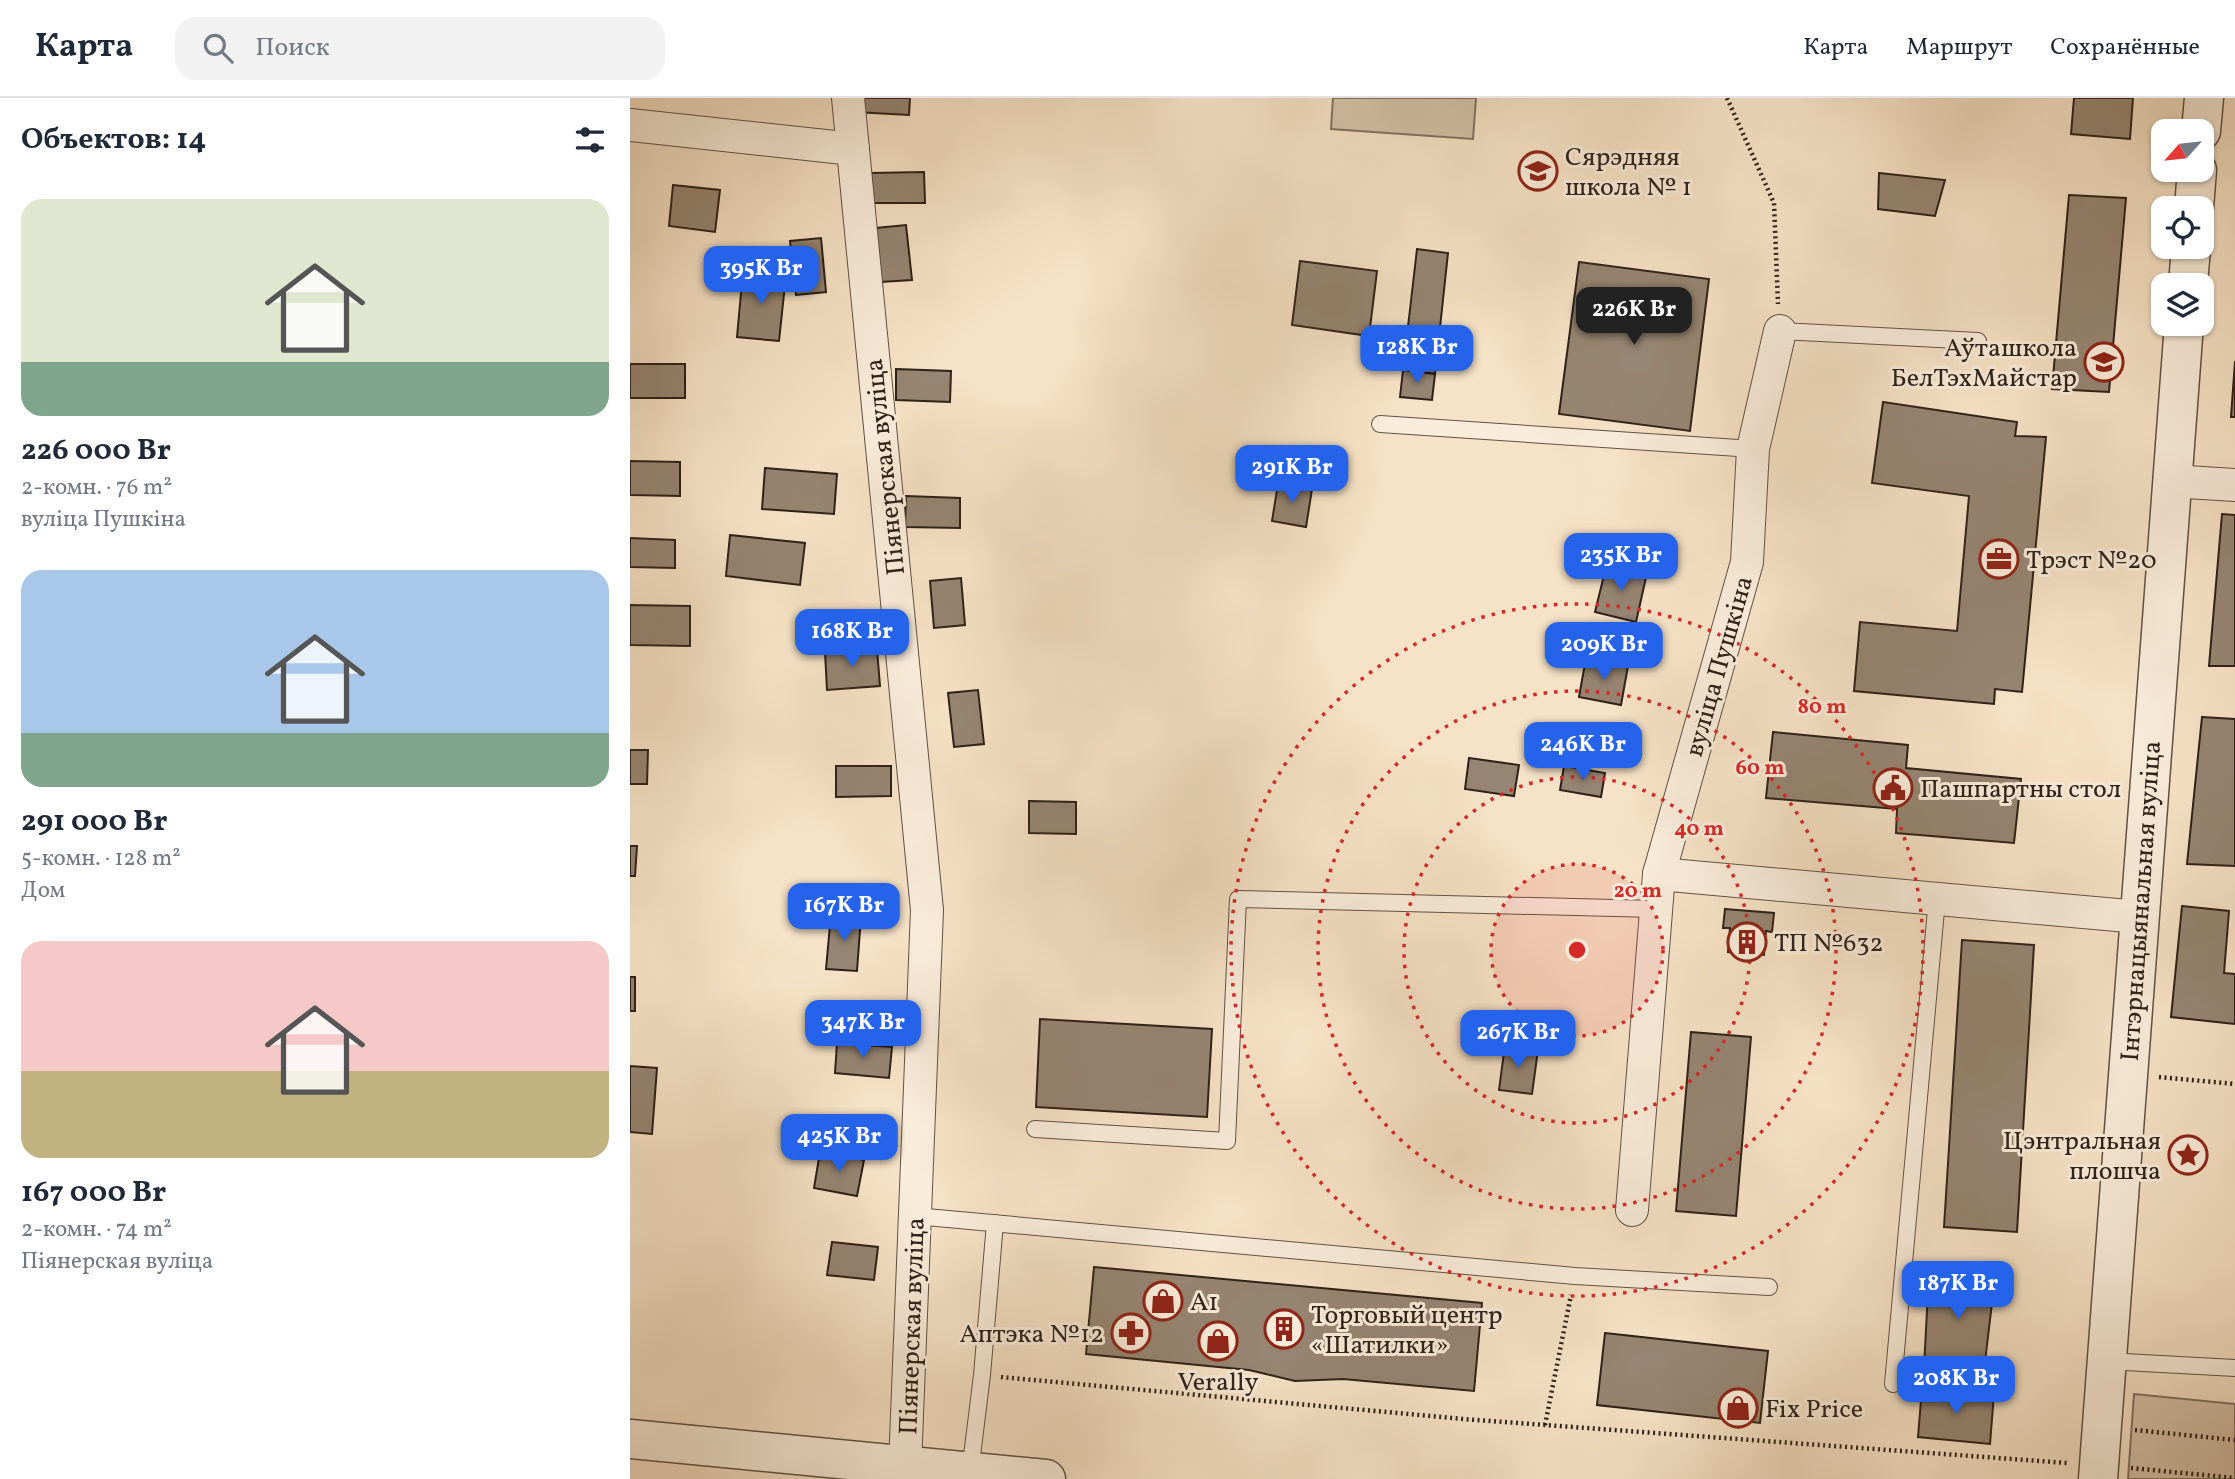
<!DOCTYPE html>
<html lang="ru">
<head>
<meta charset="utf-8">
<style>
  :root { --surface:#fff; --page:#f2f2f3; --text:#1f2937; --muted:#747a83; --line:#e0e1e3; --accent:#2563eb }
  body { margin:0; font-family:Vollkorn,serif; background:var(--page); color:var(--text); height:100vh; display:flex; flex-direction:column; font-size:26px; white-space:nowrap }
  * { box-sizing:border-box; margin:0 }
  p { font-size:23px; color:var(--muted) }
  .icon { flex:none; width:38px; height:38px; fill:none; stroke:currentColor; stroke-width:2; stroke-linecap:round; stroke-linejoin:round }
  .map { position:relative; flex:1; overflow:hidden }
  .sheet { display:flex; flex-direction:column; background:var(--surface); width:630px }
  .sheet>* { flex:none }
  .needle { width:46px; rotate:243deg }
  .tools { position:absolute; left:1521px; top:21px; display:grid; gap:14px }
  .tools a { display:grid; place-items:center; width:63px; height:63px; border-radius:14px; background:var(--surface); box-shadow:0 2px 5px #0004; font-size:35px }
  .price { position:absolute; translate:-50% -60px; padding:0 16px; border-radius:14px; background:var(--accent); color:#fff; font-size:23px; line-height:46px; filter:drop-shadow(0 2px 4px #0008) }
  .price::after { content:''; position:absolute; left:50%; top:42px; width:21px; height:16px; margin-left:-10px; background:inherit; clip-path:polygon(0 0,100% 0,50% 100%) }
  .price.selected { background:#222; color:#fff }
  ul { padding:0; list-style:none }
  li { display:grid; align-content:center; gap:14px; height:371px; padding:0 21px }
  li span { display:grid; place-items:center; height:217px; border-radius:21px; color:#555 }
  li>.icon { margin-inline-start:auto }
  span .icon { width:126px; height:126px; fill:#fffc; stroke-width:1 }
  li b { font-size:30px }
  h2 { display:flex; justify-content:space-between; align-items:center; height:84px; padding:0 21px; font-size:30px }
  header { display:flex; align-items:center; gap:42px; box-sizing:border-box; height:98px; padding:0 35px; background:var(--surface); border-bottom:2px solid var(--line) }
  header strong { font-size:33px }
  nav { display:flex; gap:38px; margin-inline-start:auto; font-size:24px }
  .search { width:490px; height:63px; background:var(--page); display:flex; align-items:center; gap:18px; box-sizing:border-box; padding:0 24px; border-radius:21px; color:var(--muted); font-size:26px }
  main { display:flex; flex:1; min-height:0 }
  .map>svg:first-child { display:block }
  .green { fill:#d4c1a8; stroke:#827160; stroke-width:2 }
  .building { fill:#968572; stroke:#2f2118; stroke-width:2 }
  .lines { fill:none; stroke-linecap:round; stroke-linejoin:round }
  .service-casing { stroke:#615144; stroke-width:18 }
  .minor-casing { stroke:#615144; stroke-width:34 }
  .tertiary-casing { stroke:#615144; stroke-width:41 }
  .path { stroke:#2f2118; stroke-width:4.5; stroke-dasharray:2 3.5; stroke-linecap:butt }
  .service { stroke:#f9ecda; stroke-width:16 }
  .minor { stroke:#f9ecda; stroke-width:32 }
  .tertiary { stroke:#f9ecda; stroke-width:38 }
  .ring { fill:none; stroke:#d62828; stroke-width:3.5; stroke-dasharray:3.5 7 }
  .labels { text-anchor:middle; stroke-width:6; stroke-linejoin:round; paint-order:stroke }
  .poi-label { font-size:26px; fill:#2f2118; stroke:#f9ecda; text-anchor:start }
  .street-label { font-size:26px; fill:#2f2118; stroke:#f9ecda }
  .centre { fill:#d62828; stroke:#f9ecda; stroke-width:3.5 }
  .ring-label { font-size:21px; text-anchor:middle; font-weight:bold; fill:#d62828; stroke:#f9ecda; stroke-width:6; stroke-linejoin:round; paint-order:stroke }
</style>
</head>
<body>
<header>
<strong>Карта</strong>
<div class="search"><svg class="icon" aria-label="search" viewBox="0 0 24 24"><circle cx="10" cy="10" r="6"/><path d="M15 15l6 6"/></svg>Поиск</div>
<nav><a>Карта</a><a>Маршрут</a><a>Сохранённые</a></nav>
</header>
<main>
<section class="sheet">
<h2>Объектов: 14<svg class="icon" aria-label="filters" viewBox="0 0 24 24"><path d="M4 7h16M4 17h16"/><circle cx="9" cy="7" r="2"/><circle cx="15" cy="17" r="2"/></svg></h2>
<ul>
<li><span style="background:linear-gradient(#dfe7d0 75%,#7fa58c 0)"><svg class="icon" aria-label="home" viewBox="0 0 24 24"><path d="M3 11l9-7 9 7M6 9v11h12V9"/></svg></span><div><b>226 000 Br</b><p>2-комн. · 76 m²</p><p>вуліца Пушкіна</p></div></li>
<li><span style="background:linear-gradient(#a9c7e8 75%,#7fa58c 0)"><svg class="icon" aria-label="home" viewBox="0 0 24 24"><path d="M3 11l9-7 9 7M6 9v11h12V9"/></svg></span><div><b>291 000 Br</b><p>5-комн. · 128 m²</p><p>Дом</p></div></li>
<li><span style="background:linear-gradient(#f6c9c9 60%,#c2b280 0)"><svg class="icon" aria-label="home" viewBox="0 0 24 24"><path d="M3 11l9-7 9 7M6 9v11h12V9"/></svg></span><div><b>167 000 Br</b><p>2-комн. · 74 m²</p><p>Піянерская вуліца</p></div></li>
</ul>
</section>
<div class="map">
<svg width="1605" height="1381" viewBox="0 0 1605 1381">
  <rect width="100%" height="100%" fill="#f6e2c6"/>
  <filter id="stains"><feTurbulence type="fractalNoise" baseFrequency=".00286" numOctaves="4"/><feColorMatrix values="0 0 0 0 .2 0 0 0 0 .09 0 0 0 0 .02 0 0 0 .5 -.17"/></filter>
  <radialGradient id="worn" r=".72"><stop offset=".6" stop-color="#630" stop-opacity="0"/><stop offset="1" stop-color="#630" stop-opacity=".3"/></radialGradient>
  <g class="green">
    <path d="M 703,0 L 846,0 L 843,41 L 701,31 Z"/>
    <path d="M 1504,1296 L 1605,1306 L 1605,1381 L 1498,1381 Z"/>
  </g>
  <g class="building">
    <path d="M 225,0 L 280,0 L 279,17 L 224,14 Z"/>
    <path d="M 1444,0 L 1503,0 L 1500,41 L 1441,36 Z"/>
    <path d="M 294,74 L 295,105 L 240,105 L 240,75 Z"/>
    <path d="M 1249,75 L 1315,82 L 1305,118 L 1248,111 Z"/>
    <path d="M 43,87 L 90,92 L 85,134 L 39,128 Z"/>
    <path d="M 1439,97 L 1496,100 L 1479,294 L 1422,291 Z"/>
    <path d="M 276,127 L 282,182 L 251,184 L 246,130 Z"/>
    <path d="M 191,140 L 196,194 L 166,197 L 160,143 Z"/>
    <path d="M 787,151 L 818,155 L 805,276 L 773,272 Z"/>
    <path d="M 670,163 L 747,173 L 739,238 L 662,227 Z"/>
    <path d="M 949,164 L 1079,181 L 1060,333 L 929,316 Z"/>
    <path d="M 113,173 L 156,177 L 149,243 L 107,239 Z"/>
    <path d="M 1605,263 L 1605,319 L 1601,319 Z"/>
    <rect x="0" y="266" width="55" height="34"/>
    <path d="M 266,271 L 321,273 L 320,304 L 266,302 Z"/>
    <path d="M 773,272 L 805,276 L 802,302 L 770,299 Z"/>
    <path d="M 1253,304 L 1387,324 L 1385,338 L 1416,339 L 1392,594 L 1365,591 L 1364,606 L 1224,593 L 1230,524 L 1327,533 L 1339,398 L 1242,385 Z"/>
    <path d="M 0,363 L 50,364 L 50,398 L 0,397 Z"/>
    <path d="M 135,370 L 207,376 L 204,416 L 132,411 Z"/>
    <path d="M 648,386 L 682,391 L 676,429 L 642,423 Z"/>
    <path d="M 276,398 L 330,400 L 330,430 L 275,429 Z"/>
    <path d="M 1592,416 L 1605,417 L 1605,568 L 1579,568 Z"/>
    <path d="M 100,437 L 175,445 L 170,487 L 96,478 Z"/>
    <path d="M 0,440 L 45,442 L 45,470 L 0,469 Z"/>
    <path d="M 977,465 L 1017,475 L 1006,524 L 965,514 Z"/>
    <path d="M 331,480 L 335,527 L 304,530 L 300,483 Z"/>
    <path d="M 0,507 L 60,508 L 60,548 L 0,547 Z"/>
    <path d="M 247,551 L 250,588 L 197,592 L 195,554 Z"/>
    <path d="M 956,560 L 998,568 L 991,607 L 949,599 Z"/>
    <path d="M 348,592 L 354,646 L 324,649 L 318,595 Z"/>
    <path d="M 1572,619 L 1605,621 L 1605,768 L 1557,766 Z"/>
    <path d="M 1143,634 L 1278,647 L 1276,670 L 1391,681 L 1384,745 L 1266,735 L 1267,711 L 1136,700 Z"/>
    <path d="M 0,652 L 18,652 L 17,686 L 0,686 Z"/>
    <path d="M 839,660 L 889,667 L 884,698 L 835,691 Z"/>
    <path d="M 206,668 L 261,668 L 261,698 L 206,699 Z"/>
    <path d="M 934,668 L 975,675 L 971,699 L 930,692 Z"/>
    <path d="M 399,703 L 446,704 L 446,736 L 399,735 Z"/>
    <path d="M 0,748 L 7,748 L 5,778 L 0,778 Z"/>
    <path d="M 1552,808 L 1599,813 L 1594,875 L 1605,876 L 1605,926 L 1541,919 Z"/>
    <path d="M 1095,811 L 1144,815 L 1142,834 L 1136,833 L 1134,857 L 1098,854 L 1100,830 L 1093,830 Z"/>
    <path d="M 201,816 L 231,819 L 227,873 L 196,871 Z"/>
    <path d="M 1332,842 L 1404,847 L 1387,1134 L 1314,1129 Z"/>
    <rect x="0" y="879" width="5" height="34"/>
    <path d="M 233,909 L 261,911 L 259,935 L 231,932 Z"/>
    <path d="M 410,921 L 582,931 L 577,1019 L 406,1009 Z"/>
    <path d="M 1061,934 L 1121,939 L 1106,1118 L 1046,1113 Z"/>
    <path d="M 207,945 L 262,949 L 259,980 L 205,975 Z"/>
    <path d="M 875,947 L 908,952 L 902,996 L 869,992 Z"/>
    <path d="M 0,968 L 27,970 L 22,1036 L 0,1034 Z"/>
    <path d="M 190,1054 L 234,1062 L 227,1098 L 184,1090 Z"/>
    <path d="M 202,1144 L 248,1149 L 244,1182 L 197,1177 Z"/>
    <path d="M 464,1169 L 852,1205 L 844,1293 L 713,1281 L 665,1283 L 619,1272 L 456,1256 Z"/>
    <path d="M 1299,1175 L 1365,1180 L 1354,1272 L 1294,1269 Z"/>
    <path d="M 975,1235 L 1138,1253 L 1130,1325 L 967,1307 Z"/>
    <path d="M 1292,1290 L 1364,1296 L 1360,1346 L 1288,1339 Z"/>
  </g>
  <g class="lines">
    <g class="service-casing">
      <g id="service">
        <path d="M 1150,233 L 1348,243"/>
        <path d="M 750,326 L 1123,351"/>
        <path d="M 405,1031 L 597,1043 L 608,801 L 1026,811"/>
        <path d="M 285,1118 L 945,1178 L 1139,1189"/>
        <path d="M 1476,1263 L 1605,1270"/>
        <path d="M 1263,1286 L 1307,801"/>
        <path d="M 340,1374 L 352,1277 L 365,1125"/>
      </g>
    </g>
    <g class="minor-casing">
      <g id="minor">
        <path d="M 218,0 L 297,812 L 275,1368"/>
        <path d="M 0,27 L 223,51"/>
        <path d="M 1541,383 L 1605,387"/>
        <path d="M 1029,776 L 1509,819"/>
        <path d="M 1002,1112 L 1029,776 L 1117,464 L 1123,351 L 1150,233"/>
      </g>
    </g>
    <g class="tertiary-casing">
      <g id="tertiary">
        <path d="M 1571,33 L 1574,0"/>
        <path d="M 1564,110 L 1567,72"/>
        <path d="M 1558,187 L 1561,149"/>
        <path d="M 0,1341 L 416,1381"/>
        <path d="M 1468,1381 L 1554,226"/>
      </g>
    </g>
    <g class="path">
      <path d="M 1097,0 L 1144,105 L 1148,206"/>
      <path d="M 1529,979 L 1605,986"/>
      <path d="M 371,1279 L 833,1321 L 1437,1365"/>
      <path d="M 915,1327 L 941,1197"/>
      <path d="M 1505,1332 L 1605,1342"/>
      <path d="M 1501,1370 L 1605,1380"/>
    </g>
    <use href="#service" class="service"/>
    <use href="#minor" class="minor"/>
    <use href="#tertiary" class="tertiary"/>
  </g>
  <circle cx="947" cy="852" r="86" fill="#d62828" fill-opacity=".12"/>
  <g class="ring">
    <circle cx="947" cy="852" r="86"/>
    <circle cx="947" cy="852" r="173"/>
    <circle cx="947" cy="852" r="259"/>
    <circle cx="947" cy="852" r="346"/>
  </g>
  <defs>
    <g id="school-ring" transform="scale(2.0125)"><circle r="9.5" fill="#f9ecda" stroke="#8f2418" stroke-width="1.5"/><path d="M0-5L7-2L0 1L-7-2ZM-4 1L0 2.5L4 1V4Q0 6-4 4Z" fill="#8f2418"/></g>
    <g id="office-ring" transform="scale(2.0125)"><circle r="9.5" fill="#f9ecda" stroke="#8f2418" stroke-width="1.5"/><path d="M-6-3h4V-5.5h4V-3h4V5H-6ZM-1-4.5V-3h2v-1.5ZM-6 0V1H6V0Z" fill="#8f2418"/></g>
    <g id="civic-ring" transform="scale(2.0125)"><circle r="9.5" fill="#f9ecda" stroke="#8f2418" stroke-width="1.5"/><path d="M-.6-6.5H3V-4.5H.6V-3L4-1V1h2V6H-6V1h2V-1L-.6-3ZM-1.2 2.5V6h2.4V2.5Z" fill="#8f2418"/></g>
    <g id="building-ring" transform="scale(2.0125)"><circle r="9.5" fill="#f9ecda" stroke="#8f2418" stroke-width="1.5"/><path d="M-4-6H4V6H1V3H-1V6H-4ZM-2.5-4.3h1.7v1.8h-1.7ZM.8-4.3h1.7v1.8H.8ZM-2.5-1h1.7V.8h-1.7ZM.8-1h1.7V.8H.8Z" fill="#8f2418"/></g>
    <g id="sight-ring" transform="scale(2.0125)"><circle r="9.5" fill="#f9ecda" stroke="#8f2418" stroke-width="1.5"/><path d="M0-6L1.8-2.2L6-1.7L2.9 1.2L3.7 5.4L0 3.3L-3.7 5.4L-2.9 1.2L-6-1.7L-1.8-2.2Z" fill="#8f2418"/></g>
    <g id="shop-ring" transform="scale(2.0125)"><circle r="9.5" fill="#f9ecda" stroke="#8f2418" stroke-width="1.5"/><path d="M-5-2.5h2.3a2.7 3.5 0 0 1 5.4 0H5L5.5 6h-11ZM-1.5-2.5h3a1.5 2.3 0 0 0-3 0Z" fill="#8f2418"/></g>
    <g id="pharmacy-ring" transform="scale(2.0125)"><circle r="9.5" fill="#f9ecda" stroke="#8f2418" stroke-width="1.5"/><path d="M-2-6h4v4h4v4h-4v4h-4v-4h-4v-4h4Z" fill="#8f2418"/></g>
  </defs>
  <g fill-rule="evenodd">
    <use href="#school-ring" x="908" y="73"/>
    <use href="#school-ring" x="1474" y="264"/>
    <use href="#office-ring" x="1369" y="461"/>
    <use href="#civic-ring" x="1263" y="690"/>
    <use href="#building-ring" x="1117" y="844"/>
    <use href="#sight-ring" x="1558" y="1057"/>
    <use href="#shop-ring" x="533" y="1203"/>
    <use href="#building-ring" x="654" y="1231"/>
    <use href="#pharmacy-ring" x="501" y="1235"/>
    <use href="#shop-ring" x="588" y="1243"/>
    <use href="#shop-ring" x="1108" y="1310"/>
  </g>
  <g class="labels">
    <g class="poi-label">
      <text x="935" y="67">Сярэдняя<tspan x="935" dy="30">школа № 1</tspan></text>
      <text x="1447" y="258" text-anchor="end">Аўташкола<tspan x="1447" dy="30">БелТэхМайстар</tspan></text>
      <text x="1396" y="470">Трэст №20</text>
      <text x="1290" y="699">Пашпартны стол</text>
      <text x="1144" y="853">ТП №632</text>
      <text x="1531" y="1051" text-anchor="end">Цэнтральная<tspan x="1531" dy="30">плошча</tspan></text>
      <text x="560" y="1212">A1</text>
      <text x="681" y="1225">Торговый центр<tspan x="681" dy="30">«Шатилки»</tspan></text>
      <text x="474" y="1244" text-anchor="end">Аптэка №12</text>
      <text x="588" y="1292" text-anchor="middle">Verally</text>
      <text x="1135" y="1319">Fix Price</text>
    </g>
    <g class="street-label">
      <text transform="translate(254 369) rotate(-96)" y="9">Піянерская вуліца</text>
      <text transform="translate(1088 568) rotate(-74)" y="9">вуліца Пушкіна</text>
      <text transform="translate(1510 803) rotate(-86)" y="9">Інтэрнацыянальная вуліца</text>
      <text transform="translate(281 1228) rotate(-88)" y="9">Піянерская вуліца</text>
    </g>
  </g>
  <circle cx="947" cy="852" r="10" class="centre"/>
  <g class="ring-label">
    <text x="1192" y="615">80 m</text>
    <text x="1130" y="676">60 m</text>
    <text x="1069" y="737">40 m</text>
    <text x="1008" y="799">20 m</text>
  </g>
  <rect width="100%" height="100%" filter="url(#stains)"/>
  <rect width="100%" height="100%" fill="url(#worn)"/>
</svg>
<div class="tools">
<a><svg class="needle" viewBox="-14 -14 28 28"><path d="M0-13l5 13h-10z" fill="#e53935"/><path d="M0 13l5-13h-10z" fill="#747a83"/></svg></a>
<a><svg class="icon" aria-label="locate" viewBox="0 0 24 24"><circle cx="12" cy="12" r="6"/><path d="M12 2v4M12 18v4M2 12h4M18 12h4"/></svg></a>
<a><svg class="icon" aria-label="layers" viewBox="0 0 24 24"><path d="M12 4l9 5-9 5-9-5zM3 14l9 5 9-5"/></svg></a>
</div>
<b class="price" style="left:131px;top:208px">395K Br</b>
<b class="price selected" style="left:1004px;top:249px">226K Br</b>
<b class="price" style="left:787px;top:287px">128K Br</b>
<b class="price" style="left:662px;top:407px">291K Br</b>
<b class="price" style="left:991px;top:495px">235K Br</b>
<b class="price" style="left:222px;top:571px">168K Br</b>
<b class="price" style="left:974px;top:584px">209K Br</b>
<b class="price" style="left:953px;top:684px">246K Br</b>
<b class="price" style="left:214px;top:845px">167K Br</b>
<b class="price" style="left:233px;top:962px">347K Br</b>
<b class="price" style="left:888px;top:972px">267K Br</b>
<b class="price" style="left:209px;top:1076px">425K Br</b>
<b class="price" style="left:1328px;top:1223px">187K Br</b>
<b class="price" style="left:1326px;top:1318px">208K Br</b>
</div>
</main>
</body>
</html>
